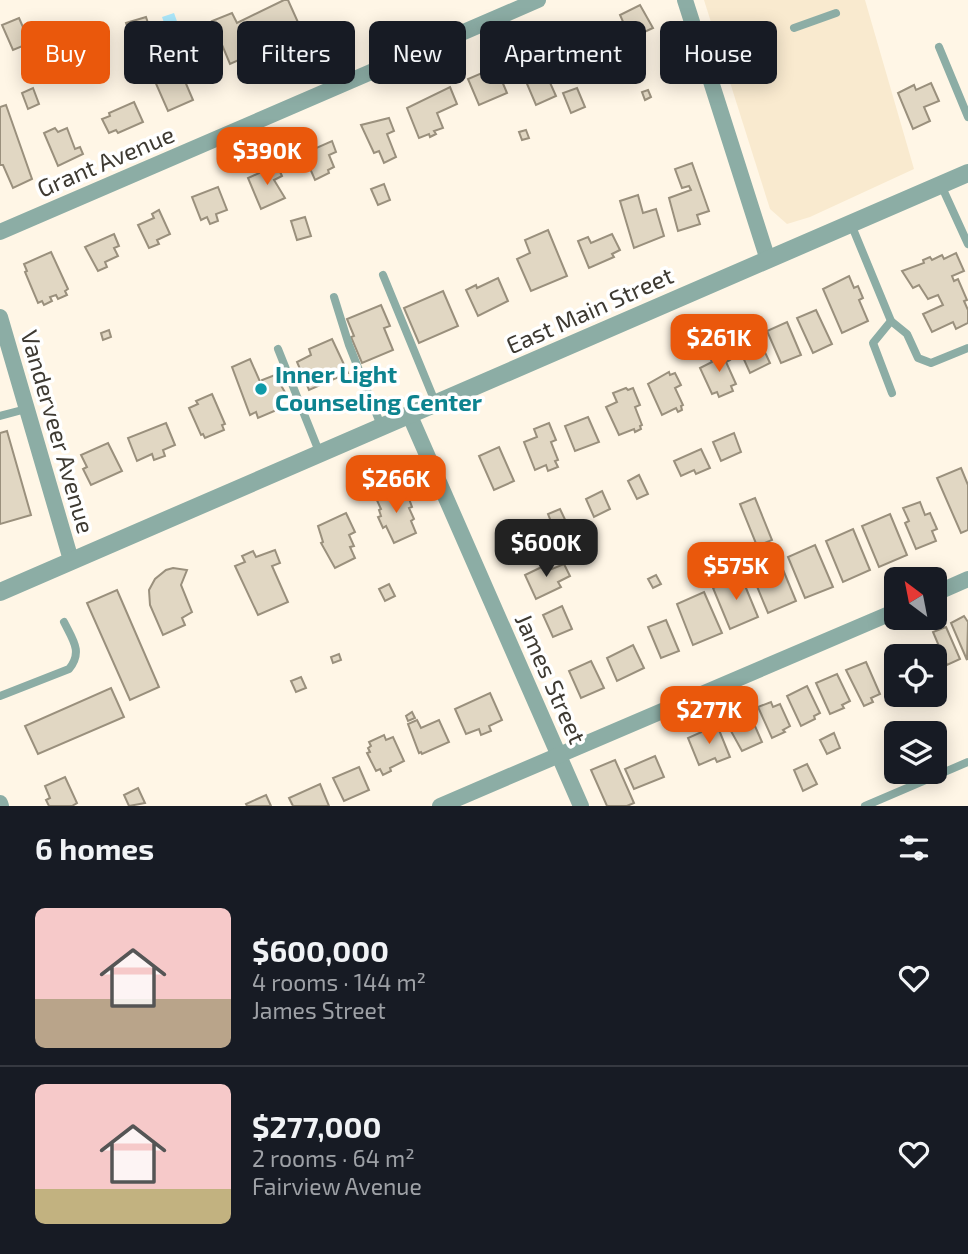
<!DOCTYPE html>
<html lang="en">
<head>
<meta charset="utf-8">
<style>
  :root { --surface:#171b24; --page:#20242c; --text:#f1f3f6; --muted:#9ea1a6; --line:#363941; --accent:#ea580c }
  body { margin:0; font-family:"Exo 2",sans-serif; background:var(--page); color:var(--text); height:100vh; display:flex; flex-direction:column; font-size:26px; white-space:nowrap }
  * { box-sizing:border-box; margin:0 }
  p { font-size:23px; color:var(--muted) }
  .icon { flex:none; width:38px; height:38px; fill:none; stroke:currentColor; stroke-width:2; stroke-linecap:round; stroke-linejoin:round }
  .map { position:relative; height:806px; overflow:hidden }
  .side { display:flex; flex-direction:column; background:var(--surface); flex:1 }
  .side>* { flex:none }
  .banner { position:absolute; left:21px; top:21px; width:928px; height:63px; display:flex; gap:14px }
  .needle { width:46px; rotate:328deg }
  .controls { position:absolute; left:884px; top:567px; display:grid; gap:14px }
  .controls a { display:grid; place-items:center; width:63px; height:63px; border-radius:10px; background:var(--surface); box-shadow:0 4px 18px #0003; font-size:35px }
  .price { position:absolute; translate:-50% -60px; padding:0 16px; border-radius:14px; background:var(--accent); color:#fff; font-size:23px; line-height:46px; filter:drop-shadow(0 2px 4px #0008) }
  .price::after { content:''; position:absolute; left:50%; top:42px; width:21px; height:16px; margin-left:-10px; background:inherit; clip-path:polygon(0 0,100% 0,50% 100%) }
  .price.on { background:#222; color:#fff }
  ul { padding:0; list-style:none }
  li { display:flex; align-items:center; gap:21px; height:175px; padding:0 35px }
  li+li { border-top:2px solid var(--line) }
  li span { display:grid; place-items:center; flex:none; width:196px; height:140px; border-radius:10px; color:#555 }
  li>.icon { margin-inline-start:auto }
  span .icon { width:84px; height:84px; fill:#fffc; stroke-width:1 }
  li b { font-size:30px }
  h2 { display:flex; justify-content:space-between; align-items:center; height:84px; padding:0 35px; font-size:30px }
  .tag { padding:0 24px; border-radius:10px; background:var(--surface); box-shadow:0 4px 18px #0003; font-size:24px; line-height:63px }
  .tag.on { background:var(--accent); color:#fff }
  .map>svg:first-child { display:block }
  .built { fill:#f9eacf }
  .water { fill:#ace9fc }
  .building { fill:#e1d7c3; stroke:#9a907d; stroke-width:2 }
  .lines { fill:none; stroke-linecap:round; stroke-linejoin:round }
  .service { stroke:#8cada5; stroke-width:8 }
  .minor { stroke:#8cada5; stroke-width:16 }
  .tertiary { stroke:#8cada5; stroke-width:18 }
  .culture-dot { fill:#0f9aa8; stroke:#fff; stroke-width:2.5 }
  .labels { text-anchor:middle; stroke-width:7; stroke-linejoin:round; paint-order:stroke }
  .street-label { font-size:24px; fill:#3e3a32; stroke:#fff }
  .culture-label { font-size:24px; font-weight:bold; fill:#0d838f; stroke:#fff; text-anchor:start }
</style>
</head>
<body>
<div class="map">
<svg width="968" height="806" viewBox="0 0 968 806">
  <rect width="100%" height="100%" fill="#fff6e6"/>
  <path class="built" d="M 704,0 L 865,0 L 914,169 L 810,217 L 787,224 L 770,209 Z"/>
  <path class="water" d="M 174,13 L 183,38 L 171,42 L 162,17 Z"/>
  <g class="building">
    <path d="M 284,0 L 288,0 L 301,29 L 248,50 L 250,55 L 230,64 L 212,21 L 232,13 L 237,23 Z"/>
    <path d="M 640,5 L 653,28 L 642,33 L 644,37 L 632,42 L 620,15 Z"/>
    <path d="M 146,17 L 152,35 L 132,41 L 126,23 Z"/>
    <path d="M 19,18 L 30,43 L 13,50 L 2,25 Z"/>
    <path d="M 612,24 L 619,40 L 579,57 L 572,41 L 585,35 L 584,31 L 595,26 L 596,30 Z"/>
    <path d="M 555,41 L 566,67 L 547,76 L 556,96 L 536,105 L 516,58 Z"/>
    <path d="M 92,45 L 96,60 L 78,65 L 74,50 Z"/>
    <path d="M 175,58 L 193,100 L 168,111 L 150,70 Z"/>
    <path d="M 192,61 L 196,71 L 187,75 L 182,65 Z"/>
    <path d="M 496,67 L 507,93 L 479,105 L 468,79 Z"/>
    <path d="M 931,83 L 939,101 L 924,107 L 930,121 L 913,129 L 898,93 L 914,85 L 916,90 Z"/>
    <path d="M 450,87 L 457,104 L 437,113 L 443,128 L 434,131 L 436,134 L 430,137 L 429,134 L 419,138 L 407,108 Z"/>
    <path d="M 33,88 L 39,104 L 28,109 L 22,93 Z"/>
    <path d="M 577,88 L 585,107 L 571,113 L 563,93 Z"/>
    <path d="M 648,90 L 651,97 L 645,100 L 642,92 Z"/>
    <path d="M 134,102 L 143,122 L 118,133 L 116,130 L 109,133 L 102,119 L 110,116 L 109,113 Z"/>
    <path d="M 6,105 L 32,179 L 13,188 L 3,165 L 0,165 L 0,107 Z"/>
    <path d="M 389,118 L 394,131 L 387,134 L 396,157 L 384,163 L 379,151 L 374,153 L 361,125 Z"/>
    <path d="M 55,128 L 58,132 L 67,128 L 75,149 L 80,147 L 83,154 L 58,166 L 44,133 Z"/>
    <path d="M 526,130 L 529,138 L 522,140 L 519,132 Z"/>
    <path d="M 332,141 L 336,152 L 329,155 L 334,167 L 328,170 L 329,173 L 315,180 L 302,150 L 311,147 L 312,150 Z"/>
    <path d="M 692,163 L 709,211 L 697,215 L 700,224 L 678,231 L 669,198 L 691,190 L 689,186 L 682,188 L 675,169 Z"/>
    <path d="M 277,165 L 282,176 L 274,180 L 285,198 L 261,209 L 248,178 Z"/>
    <path d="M 384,184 L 390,200 L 378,205 L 371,189 Z"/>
    <path d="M 218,187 L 227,210 L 216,214 L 218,221 L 210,224 L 207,217 L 201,220 L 192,197 Z"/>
    <path d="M 638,195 L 643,213 L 656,209 L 664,236 L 634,248 L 620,201 Z"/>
    <path d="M 159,210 L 170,234 L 157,240 L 159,244 L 149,248 L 138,225 L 154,218 L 152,214 Z"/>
    <path d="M 305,217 L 311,236 L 297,240 L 291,221 Z"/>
    <path d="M 548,230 L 567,276 L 531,291 L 517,259 L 530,253 L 525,240 Z"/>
    <path d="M 114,234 L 119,246 L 114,248 L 118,256 L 105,262 L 107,267 L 98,271 L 85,247 Z"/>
    <path d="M 612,234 L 620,250 L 612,254 L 614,257 L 589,268 L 578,241 L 588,237 L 591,243 Z"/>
    <path d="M 51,252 L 68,289 L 65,291 L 67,295 L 58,299 L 56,295 L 50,297 L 52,301 L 44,305 L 42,301 L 38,303 L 25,272 L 27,271 L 24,264 Z"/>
    <path d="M 956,253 L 964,271 L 952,276 L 954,281 L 958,279 L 967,300 L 964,301 L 968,310 L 968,323 L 956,329 L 953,322 L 932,332 L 923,314 L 943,305 L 938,295 L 928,299 L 919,285 L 913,288 L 902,271 L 924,263 L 923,260 L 930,257 L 932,260 L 942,255 L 944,259 Z"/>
    <path d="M 849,276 L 854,288 L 858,286 L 863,298 L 859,300 L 868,321 L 842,333 L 823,289 Z"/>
    <path d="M 498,278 L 508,301 L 478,316 L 466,290 L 476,285 L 477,288 Z"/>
    <path d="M 443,291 L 458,326 L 419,343 L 404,308 Z"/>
    <path d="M 381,305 L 390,326 L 384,328 L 393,350 L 362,363 L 351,337 L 354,336 L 347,319 Z"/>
    <path d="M 816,310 L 832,344 L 813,353 L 797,318 Z"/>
    <path d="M 787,322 L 801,355 L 781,363 L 767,331 Z"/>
    <path d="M 109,330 L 111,337 L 103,340 L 101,333 Z"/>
    <path d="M 757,335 L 770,363 L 750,373 L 737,344 Z"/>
    <path d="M 332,339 L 348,373 L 309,390 L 297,362 L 311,355 L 309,349 Z"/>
    <path d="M 725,347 L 730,360 L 726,362 L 736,384 L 731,386 L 733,391 L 719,397 L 717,392 L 712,394 L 700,368 L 712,362 L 709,355 Z"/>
    <path d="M 250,359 L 261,384 L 263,383 L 262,380 L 275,375 L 286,394 L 286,398 L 276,403 L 279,409 L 258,418 L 256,412 L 250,415 L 232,367 Z"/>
    <path d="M 669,372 L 670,375 L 675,373 L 681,385 L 675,388 L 683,405 L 681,406 L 682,410 L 678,412 L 676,408 L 662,415 L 648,384 Z"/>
    <path d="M 626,388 L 628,390 L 633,388 L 640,405 L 635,407 L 642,425 L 640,426 L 641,429 L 635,432 L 634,429 L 619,435 L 606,407 L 617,402 L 613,393 Z"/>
    <path d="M 212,394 L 225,424 L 222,425 L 224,430 L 205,438 L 203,434 L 201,435 L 189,408 L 198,404 L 196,401 Z"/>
    <path d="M 588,417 L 599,442 L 575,451 L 565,426 Z"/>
    <path d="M 166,423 L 175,445 L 163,450 L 165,456 L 154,460 L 152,454 L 137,461 L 128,438 Z"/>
    <path d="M 549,423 L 556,440 L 551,442 L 558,460 L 555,461 L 558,467 L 548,471 L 546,465 L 535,470 L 524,442 L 537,437 L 534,429 Z"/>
    <path d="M 7,431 L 31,515 L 0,524 L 0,433 Z"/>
    <path d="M 734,433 L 741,452 L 721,461 L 713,442 Z"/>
    <path d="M 108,443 L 122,471 L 91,485 L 83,469 L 87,467 L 81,455 Z"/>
    <path d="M 499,447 L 514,481 L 494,490 L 479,456 Z"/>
    <path d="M 701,449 L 710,468 L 696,474 L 694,470 L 681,476 L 674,461 Z"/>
    <path d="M 961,468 L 968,485 L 968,530 L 961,533 L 937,478 Z"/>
    <path d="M 639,475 L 648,494 L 637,499 L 628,481 Z"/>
    <path d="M 395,487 L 399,496 L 408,496 L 412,507 L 409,508 L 414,519 L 411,521 L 416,533 L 394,543 L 386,526 L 383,528 L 378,517 L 381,516 L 379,510 L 381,509 L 375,496 Z"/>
    <path d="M 602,491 L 610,509 L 594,517 L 586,499 Z"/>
    <path d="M 755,498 L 772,540 L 757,546 L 740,504 Z"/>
    <path d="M 920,502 L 925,515 L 930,513 L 937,529 L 932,531 L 936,541 L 916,549 L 905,523 L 909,521 L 903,508 Z"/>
    <path d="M 560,509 L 569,528 L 556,534 L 548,514 Z"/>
    <path d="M 346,513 L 355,532 L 349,535 L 354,546 L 350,547 L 355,558 L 335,568 L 321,543 L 323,542 L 318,526 Z"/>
    <path d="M 890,514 L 907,555 L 879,567 L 862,526 Z"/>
    <path d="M 853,529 L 870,570 L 843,582 L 826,541 Z"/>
    <path d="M 551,544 L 554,551 L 545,555 L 542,547 Z"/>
    <path d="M 815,545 L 833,587 L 805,598 L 788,557 Z"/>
    <path d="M 275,550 L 280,563 L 272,566 L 288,602 L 258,615 L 235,566 L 245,562 L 242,556 L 253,551 L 256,557 Z"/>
    <path d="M 779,560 L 796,601 L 768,613 L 751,572 Z"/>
    <path d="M 550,563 L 552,569 L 564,564 L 570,576 L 558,582 L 561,587 L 536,599 L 525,575 Z"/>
    <path d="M 173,568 L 187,570 L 181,585 L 192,612 L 182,618 L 185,625 L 163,635 L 150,605 L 149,590 L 155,579 L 166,570 Z"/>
    <path d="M 656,575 L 661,584 L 653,588 L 648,579 Z"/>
    <path d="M 741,576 L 758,617 L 730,629 L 713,588 Z"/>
    <path d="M 389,584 L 395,596 L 385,601 L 379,589 Z"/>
    <path d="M 117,590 L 159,687 L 130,700 L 87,603 Z"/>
    <path d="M 704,592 L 722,633 L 693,645 L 677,604 Z"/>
    <path d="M 562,606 L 572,629 L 553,637 L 543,615 Z"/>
    <path d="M 964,616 L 968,622 L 967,660 L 951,623 Z"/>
    <path d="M 666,620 L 679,651 L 661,658 L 648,627 Z"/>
    <path d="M 946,627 L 960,659 L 947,665 L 933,632 Z"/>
    <path d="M 633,645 L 644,668 L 617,681 L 607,658 Z"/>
    <path d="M 339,654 L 341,660 L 333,663 L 331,657 Z"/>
    <path d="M 591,661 L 604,688 L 581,698 L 569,671 Z"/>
    <path d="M 866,662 L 880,694 L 871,698 L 873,702 L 864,706 L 846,670 Z"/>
    <path d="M 837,674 L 850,701 L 842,705 L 844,708 L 830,714 L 816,683 Z"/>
    <path d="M 301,677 L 306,688 L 296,692 L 291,681 Z"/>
    <path d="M 807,686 L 820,713 L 814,716 L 815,719 L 801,726 L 787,696 Z"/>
    <path d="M 111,688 L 124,717 L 38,754 L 25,726 Z"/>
    <path d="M 490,693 L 502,720 L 489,726 L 491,731 L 481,735 L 479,729 L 466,734 L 455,709 Z"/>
    <path d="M 771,702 L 773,707 L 780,704 L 790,726 L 783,730 L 785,732 L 772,738 L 758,707 Z"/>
    <path d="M 412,712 L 415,718 L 408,721 L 406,716 Z"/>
    <path d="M 741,715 L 743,720 L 751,717 L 762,742 L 742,751 L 726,722 Z"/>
    <path d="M 417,720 L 421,728 L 439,720 L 449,742 L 422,754 L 421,752 L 419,753 L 408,724 Z"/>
    <path d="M 717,725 L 730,757 L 717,762 L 715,758 L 699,765 L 688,738 Z"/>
    <path d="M 834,733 L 840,748 L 827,754 L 820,740 Z"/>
    <path d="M 384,735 L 386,740 L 393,737 L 404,761 L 390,768 L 391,771 L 383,775 L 380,769 L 376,771 L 367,753 L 370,752 L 368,748 L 371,746 L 369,742 Z"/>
    <path d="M 655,756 L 664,777 L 634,789 L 625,769 Z"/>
    <path d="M 615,760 L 634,803 L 627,806 L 607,806 L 591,770 Z"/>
    <path d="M 807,764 L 817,784 L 803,791 L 794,770 Z"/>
    <path d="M 359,767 L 369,790 L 344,801 L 333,778 Z"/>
    <path d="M 65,777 L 77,803 L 72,806 L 49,806 L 46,800 L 50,798 L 45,786 Z"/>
    <path d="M 320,784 L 329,806 L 293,806 L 289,798 Z"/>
    <path d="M 138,788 L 145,803 L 129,806 L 124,795 Z"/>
    <path d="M 266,795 L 271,806 L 247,806 L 246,804 Z"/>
  </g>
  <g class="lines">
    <g class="service">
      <path d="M 794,28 L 836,13"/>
      <path d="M 939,47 L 968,117"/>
      <path d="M 941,185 L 968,244"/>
      <path d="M 851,224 L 891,321 L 907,334 L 918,358 L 931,363 L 968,348"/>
      <path d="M 383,275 L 436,404"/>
      <path d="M 334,297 L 349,345 L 382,428"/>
      <path d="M 891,321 L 873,343 L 892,393"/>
      <path d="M 278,349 L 320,454"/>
      <path d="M 0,416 L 26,409"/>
      <path d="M 0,696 L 69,669 C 83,652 73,640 64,622"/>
      <path d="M 865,806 L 968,762"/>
    </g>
    <g class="minor">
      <path d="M 685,0 L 768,260"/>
      <path d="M 0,232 L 538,0"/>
      <path d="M 0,317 L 71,560"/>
      <path d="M 410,416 L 581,806"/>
      <path d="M 934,594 L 968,579"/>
      <path d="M 0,803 L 1,806"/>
      <path d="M 440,806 L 896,611"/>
    </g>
    <path class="tertiary" d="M 0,592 L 968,173"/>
  </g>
  <circle class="culture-dot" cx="261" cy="389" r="7"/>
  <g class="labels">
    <g class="street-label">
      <text transform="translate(106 162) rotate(-23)" y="8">Grant Avenue</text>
      <text transform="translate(590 311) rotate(-24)" y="8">East Main Street</text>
      <text transform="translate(57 432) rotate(74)" y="8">Vanderveer Avenue</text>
      <text transform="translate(550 679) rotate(66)" y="8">James Street</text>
    </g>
    <g class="culture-label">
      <text x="275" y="383">Inner Light<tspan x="275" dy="28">Counseling Center</tspan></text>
    </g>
  </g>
</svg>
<div class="controls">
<a><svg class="needle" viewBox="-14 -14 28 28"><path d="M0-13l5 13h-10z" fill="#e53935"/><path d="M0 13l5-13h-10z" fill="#9ea1a6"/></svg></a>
<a><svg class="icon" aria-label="locate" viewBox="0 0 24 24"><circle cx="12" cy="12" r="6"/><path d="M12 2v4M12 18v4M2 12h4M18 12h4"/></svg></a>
<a><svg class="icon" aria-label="layers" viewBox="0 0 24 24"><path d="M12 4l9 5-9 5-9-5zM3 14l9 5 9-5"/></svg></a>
</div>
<b class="price" style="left:267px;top:187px">$390K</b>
<b class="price" style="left:719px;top:374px">$261K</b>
<b class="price" style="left:396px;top:515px">$266K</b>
<b class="price on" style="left:546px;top:579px">$600K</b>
<b class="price" style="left:736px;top:602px">$575K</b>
<b class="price" style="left:709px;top:746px">$277K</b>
<div class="banner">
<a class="tag on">Buy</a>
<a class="tag">Rent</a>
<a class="tag">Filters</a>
<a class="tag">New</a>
<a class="tag">Apartment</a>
<a class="tag">House</a>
</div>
</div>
<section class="side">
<h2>6 homes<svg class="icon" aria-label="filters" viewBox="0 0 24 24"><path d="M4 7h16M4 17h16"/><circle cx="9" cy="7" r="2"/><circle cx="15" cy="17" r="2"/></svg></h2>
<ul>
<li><span style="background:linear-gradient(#f6c9c9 65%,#b9a48a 0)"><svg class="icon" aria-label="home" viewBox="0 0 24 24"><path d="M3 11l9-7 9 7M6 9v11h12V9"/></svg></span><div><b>$600,000</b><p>4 rooms · 144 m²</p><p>James Street</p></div><svg class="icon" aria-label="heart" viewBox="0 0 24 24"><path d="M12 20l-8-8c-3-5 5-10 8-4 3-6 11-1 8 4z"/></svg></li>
<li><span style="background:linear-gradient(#f6c9c9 75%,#c2b280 0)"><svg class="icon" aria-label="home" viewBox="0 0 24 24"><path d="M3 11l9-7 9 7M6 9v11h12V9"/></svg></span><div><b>$277,000</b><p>2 rooms · 64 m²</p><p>Fairview Avenue</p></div><svg class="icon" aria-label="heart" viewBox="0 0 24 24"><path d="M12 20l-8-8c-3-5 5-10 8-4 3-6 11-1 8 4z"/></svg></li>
</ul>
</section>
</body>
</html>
